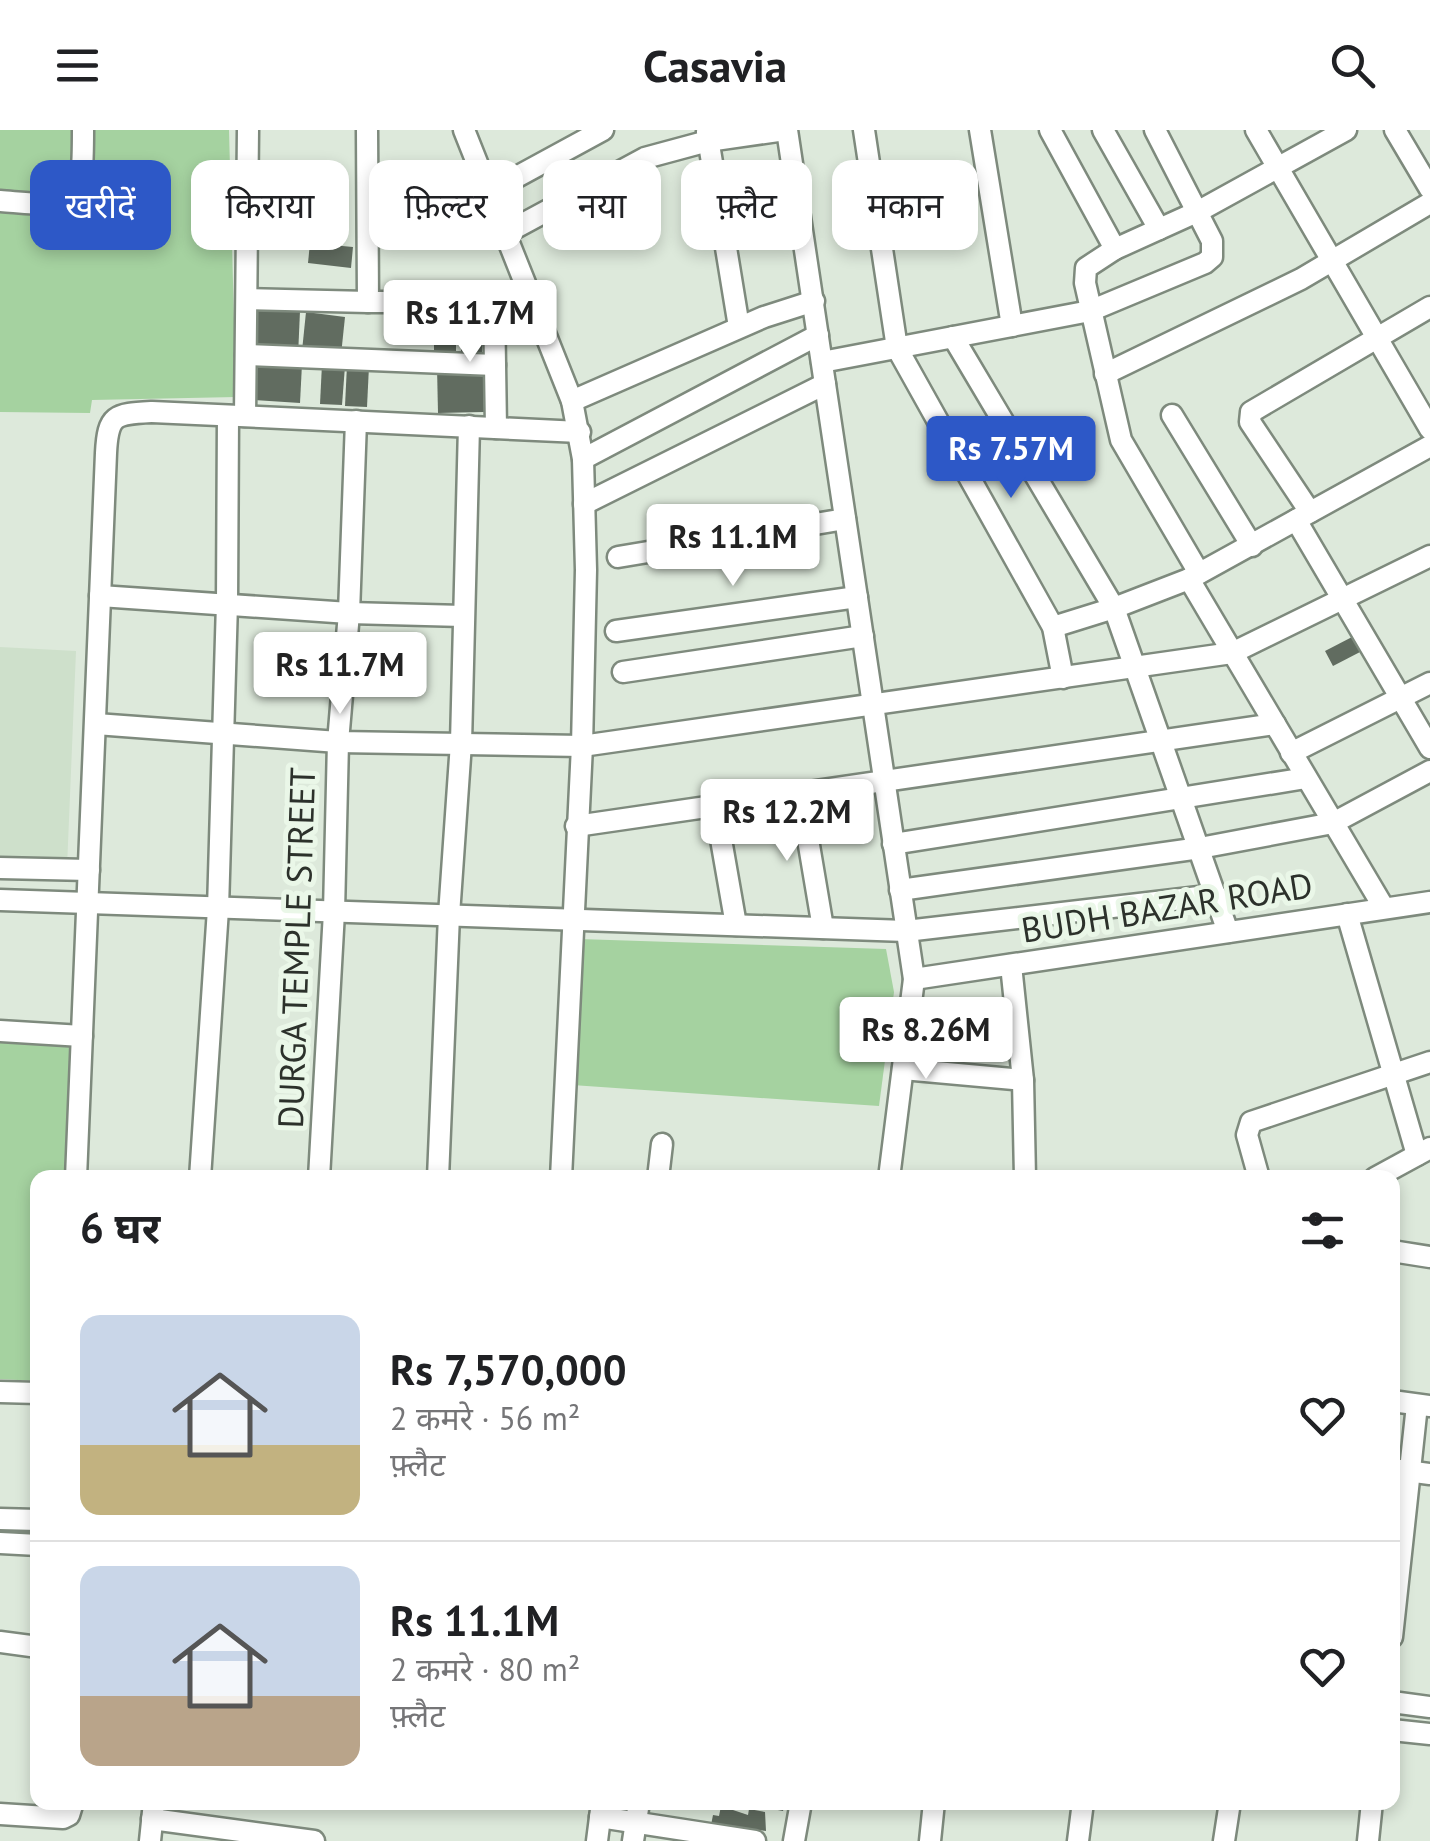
<!DOCTYPE html>
<html lang="hi">
<head>
<meta charset="utf-8">
<style>
  :root { --surface:#fff; --page:#f2f2f2; --text:#202124; --muted:#757577; --line:#e0e0e0; --accent:#2d58c7 }
  body { margin:0; font-family:"PT Sans","Noto Sans Devanagari",sans-serif; background:var(--page); color:var(--text); height:100vh; display:flex; flex-direction:column; font-size:38px; white-space:nowrap }
  * { box-sizing:border-box; margin:0 }
  p { font-size:32px; color:var(--muted) }
  .icon { flex:none; width:55px; height:55px; fill:none; stroke:currentColor; stroke-width:2; stroke-linecap:round; stroke-linejoin:round }
  .map { position:relative; flex:1; overflow:hidden }
  .details { position:absolute; left:30px; top:1040px; width:1370px; height:640px; display:flex; flex-direction:column; background:var(--surface); border-radius:20px; box-shadow:0 5px 15px #0003 }
  .details>* { flex:none }
  .hud { position:absolute; left:30px; top:30px; width:1370px; height:90px; display:flex; gap:20px }
  .price { position:absolute; translate:-50% -85px; padding:0 22px; border-radius:10px; background:#fff; color:#222; font-size:32px; line-height:65px; filter:drop-shadow(0 2px 5px #0008) }
  .price::after { content:''; position:absolute; left:50%; top:60px; width:30px; height:22px; margin-left:-15px; background:inherit; clip-path:polygon(0 0,100% 0,50% 100%) }
  .price.active { background:var(--accent); color:#fff }
  ul { padding:0; list-style:none }
  li { display:flex; align-items:center; gap:30px; height:250px; padding:0 50px }
  li+li { border-top:2px solid var(--line) }
  li span { display:grid; place-items:center; flex:none; width:280px; height:200px; border-radius:20px; color:#555 }
  li>.icon { margin-inline-start:auto }
  span .icon { width:120px; height:120px; fill:#fffc; stroke-width:1 }
  li b { font-size:42px }
  h2 { display:flex; justify-content:space-between; align-items:center; height:120px; padding:0 50px; font-size:42px }
  .chip { padding:0 35px; border-radius:20px; background:var(--surface); box-shadow:0 5px 15px #0003; font-size:35px; line-height:90px }
  .chip.active { background:var(--accent); color:#fff }
  header { display:flex; justify-content:space-between; align-items:center; height:130px; padding:0 50px; background:var(--surface); font-size:45px; font-weight:800 }
  .map>svg:first-child { display:block }
  .built { fill:#cee0cb }
  .green { fill:#a5d2a0 }
  .building { fill:#616c60 }
  .lines { fill:none; stroke-linecap:round; stroke-linejoin:round }
  .minor-casing { stroke:#7e8a7d; stroke-width:25 }
  .minor { stroke:#fff; stroke-width:20 }
  .labels { text-anchor:middle; stroke-width:10; stroke-linejoin:round; paint-order:stroke }
  .street-label { font-size:35px; fill:#2c312b; stroke:#eaf7e8 }
</style>
</head>
<body>
<header><svg class="icon" aria-label="menu" viewBox="0 0 24 24"><path d="M4 6h16M4 12h16M4 18h16"/></svg>Casavia<svg class="icon" aria-label="search" viewBox="0 0 24 24"><circle cx="10" cy="10" r="6"/><path d="M15 15l6 6"/></svg></header>
<div class="map">
<svg width="1430" height="1711" viewBox="0 0 1430 1711">
  <rect width="100%" height="100%" fill="#dde9db"/>
  <path class="built" d="M 0,517 L 76,521 L 67,737 L 0,734 Z"/>
  <g class="green">
    <path d="M 0,0 L 229,0 L 236,267 L 92,270 L 90,283 L 0,282 Z"/>
    <path d="M 579,809 L 886,819 L 894,862 L 879,976 L 572,955 Z"/>
    <path d="M 0,901 L 82,906 L 71,1047 L 38,1048 L 37,1251 L 0,1249 Z"/>
  </g>
  <g class="building">
    <path d="M 310,113 L 353,117 L 351,138 L 308,133 Z"/>
    <path d="M 254,179 L 300,181 L 298,226 L 253,224 Z"/>
    <path d="M 306,182 L 345,187 L 341,225 L 302,221 Z"/>
    <rect x="461" y="187" width="21" height="42"/>
    <rect x="434" y="188" width="22" height="41"/>
    <path d="M 256,231 L 302,234 L 300,273 L 254,270 Z"/>
    <path d="M 322,234 L 345,236 L 342,275 L 320,274 Z"/>
    <path d="M 347,235 L 369,236 L 367,277 L 345,276 Z"/>
    <path d="M 483,236 L 484,282 L 438,283 L 437,237 Z"/>
    <path d="M 1354,506 L 1362,521 L 1333,536 L 1325,521 Z"/>
    <path d="M 767,1672 L 785,1672 L 783,1681 L 767,1678 Z"/>
    <path d="M 721,1676 L 748,1685 L 749,1679 L 765,1682 L 766,1701 L 759,1700 L 758,1706 L 741,1703 L 742,1699 L 733,1697 L 732,1704 L 711,1695 L 713,1685 L 719,1686 Z"/>
  </g>
  <g class="lines">
    <g class="minor-casing">
      <g id="minor">
        <path d="M 464,0 L 572,271 L 583,329 L 586,440 L 582,616 L 561,1048"/>
        <path d="M 787,0 L 914,849 L 889,1048"/>
        <path d="M 864,0 L 897,218 L 1053,497 L 1063,548"/>
        <path d="M 980,0 L 1012,196"/>
        <path d="M 1050,0 L 1115,119"/>
        <path d="M 1103,0 L 1159,99"/>
        <path d="M 1256,0 L 1430,299"/>
        <path d="M 1395,0 L 1430,59"/>
        <path d="M 707,2 L 739,197"/>
        <path d="M 489,62 L 603,0"/>
        <path d="M 0,71 C 78,77 83,83 83,0"/>
        <path d="M 506,103 L 645,28 L 708,11 L 785,0"/>
        <path d="M 247,169 L 368,172 L 367,0"/>
        <path d="M 368,172 L 494,172 L 529,160"/>
        <path d="M 494,172 L 496,298"/>
        <path d="M 953,207 L 1114,478 L 1228,802"/>
        <path d="M 246,225 L 495,235"/>
        <path d="M 822,232 L 1090,181 L 1205,133 L 1212,127 L 1212,111 L 1155,0"/>
        <path d="M 1105,244 L 1301,149 L 1430,73"/>
        <path d="M 572,271 L 764,187 L 814,171"/>
        <path d="M 1172,285 L 1252,416"/>
        <path d="M 245,286 L 248,0"/>
        <path d="M 583,329 L 818,205"/>
        <path d="M 584,374 L 825,254"/>
        <path d="M 1310,382 L 1250,292 L 1251,282 L 1430,177"/>
        <path d="M 1296,390 L 1430,618"/>
        <path d="M 618,427 L 845,389"/>
        <path d="M 1199,443 L 1121,310 L 1085,153 L 1086,138 L 1115,119 L 1199,81 L 1346,0"/>
        <path d="M 1189,449 L 1384,778"/>
        <path d="M 100,466 L 349,483 L 463,486"/>
        <path d="M 1053,497 L 1114,478 L 1189,449 L 1430,316"/>
        <path d="M 616,501 L 857,467"/>
        <path d="M 623,542 L 863,506"/>
        <path d="M 96,594 L 338,612 L 582,616 L 1232,523 L 1430,426"/>
        <path d="M 1291,623 L 1430,553"/>
        <path d="M 800,662 L 823,798"/>
        <path d="M 715,675 L 736,795"/>
        <path d="M 576,696 L 1275,594"/>
        <path d="M 893,714 L 1306,648"/>
        <path d="M 0,738 L 89,740"/>
        <path d="M 900,760 L 1200,718 L 1333,693 L 1430,641"/>
        <path d="M 0,770 L 906,801 L 1216,765"/>
        <path d="M 1347,784 L 1417,1025"/>
        <path d="M 1011,835 L 1023,950 L 1025,1048"/>
        <path d="M 914,849 L 1430,772"/>
        <path d="M 0,901 L 82,906"/>
        <path d="M 903,939 L 1023,950"/>
        <path d="M 76,1048 L 106,323 C 108,284 115,284 152,282 L 580,302"/>
        <path d="M 200,1048 L 218,779 L 227,473 L 228,286"/>
        <path d="M 319,1048 L 334,782 L 338,612 L 349,483 L 356,291"/>
        <path d="M 438,1048 L 449,785 L 461,613 L 469,296"/>
        <path d="M 658,1048 L 662,1014"/>
        <path d="M 1259,1048 L 1247,1005 L 1251,992 L 1430,932"/>
        <path d="M 1375,1048 L 1430,1018"/>
        <path d="M 1392,1121 L 1430,1127"/>
        <path d="M 0,1262 L 38,1263"/>
        <path d="M 1392,1271 L 1430,1276"/>
        <path d="M 1392,1339 L 1430,1344"/>
        <path d="M 0,1389 L 38,1390"/>
        <path d="M 0,1413 L 38,1415"/>
        <path d="M 1392,1507 L 1417,1275"/>
        <path d="M 0,1512 L 38,1517"/>
        <path d="M 1392,1572 L 1430,1577"/>
        <path d="M 1392,1600 L 1430,1604"/>
        <path d="M 0,1684 L 63,1688 L 69,1685 L 73,1672"/>
        <path d="M 600,1687 L 755,1711"/>
        <path d="M 152,1689 L 314,1711"/>
        <path d="M 150,1711 L 154,1672"/>
        <path d="M 597,1711 L 602,1672"/>
        <path d="M 633,1711 L 639,1672"/>
        <path d="M 794,1711 L 801,1672"/>
        <path d="M 930,1711 L 934,1672"/>
        <path d="M 1078,1711 L 1083,1672"/>
        <path d="M 1224,1711 L 1230,1672"/>
        <path d="M 1368,1711 L 1372,1672"/>
      </g>
    </g>
    <use href="#minor" class="minor"/>
  </g>
  <g class="labels">
    <g class="street-label">
      <text transform="translate(1167 778) rotate(-9)" y="12">BUDH BAZAR ROAD</text>
      <text transform="translate(297 818) rotate(-88)" y="12">DURGA TEMPLE STREET</text>
    </g>
  </g>
</svg>
<b class="price" style="left:470px;top:235px">Rs 11.7M</b>
<b class="price active" style="left:1011px;top:371px">Rs 7.57M</b>
<b class="price" style="left:733px;top:459px">Rs 11.1M</b>
<b class="price" style="left:340px;top:587px">Rs 11.7M</b>
<b class="price" style="left:787px;top:734px">Rs 12.2M</b>
<b class="price" style="left:926px;top:952px">Rs 8.26M</b>
<div class="hud">
<a class="chip active">खरीदें</a>
<a class="chip">किराया</a>
<a class="chip">फ़िल्टर</a>
<a class="chip">नया</a>
<a class="chip">फ़्लैट</a>
<a class="chip">मकान</a>
</div>
<section class="details">
<h2>6 घर<svg class="icon" aria-label="filters" viewBox="0 0 24 24"><path d="M4 7h16M4 17h16"/><circle cx="9" cy="7" r="2"/><circle cx="15" cy="17" r="2"/></svg></h2>
<ul>
<li><span style="background:linear-gradient(#c9d6e8 65%,#c2b280 0)"><svg class="icon" aria-label="home" viewBox="0 0 24 24"><path d="M3 11l9-7 9 7M6 9v11h12V9"/></svg></span><div><b>Rs 7,570,000</b><p>2 कमरे · 56 m²</p><p>फ़्लैट</p></div><svg class="icon" aria-label="heart" viewBox="0 0 24 24"><path d="M12 20l-8-8c-3-5 5-10 8-4 3-6 11-1 8 4z"/></svg></li>
<li><span style="background:linear-gradient(#c9d6e8 65%,#b9a48a 0)"><svg class="icon" aria-label="home" viewBox="0 0 24 24"><path d="M3 11l9-7 9 7M6 9v11h12V9"/></svg></span><div><b>Rs 11.1M</b><p>2 कमरे · 80 m²</p><p>फ़्लैट</p></div><svg class="icon" aria-label="heart" viewBox="0 0 24 24"><path d="M12 20l-8-8c-3-5 5-10 8-4 3-6 11-1 8 4z"/></svg></li>
</ul>
</section>
</div>
</body>
</html>
